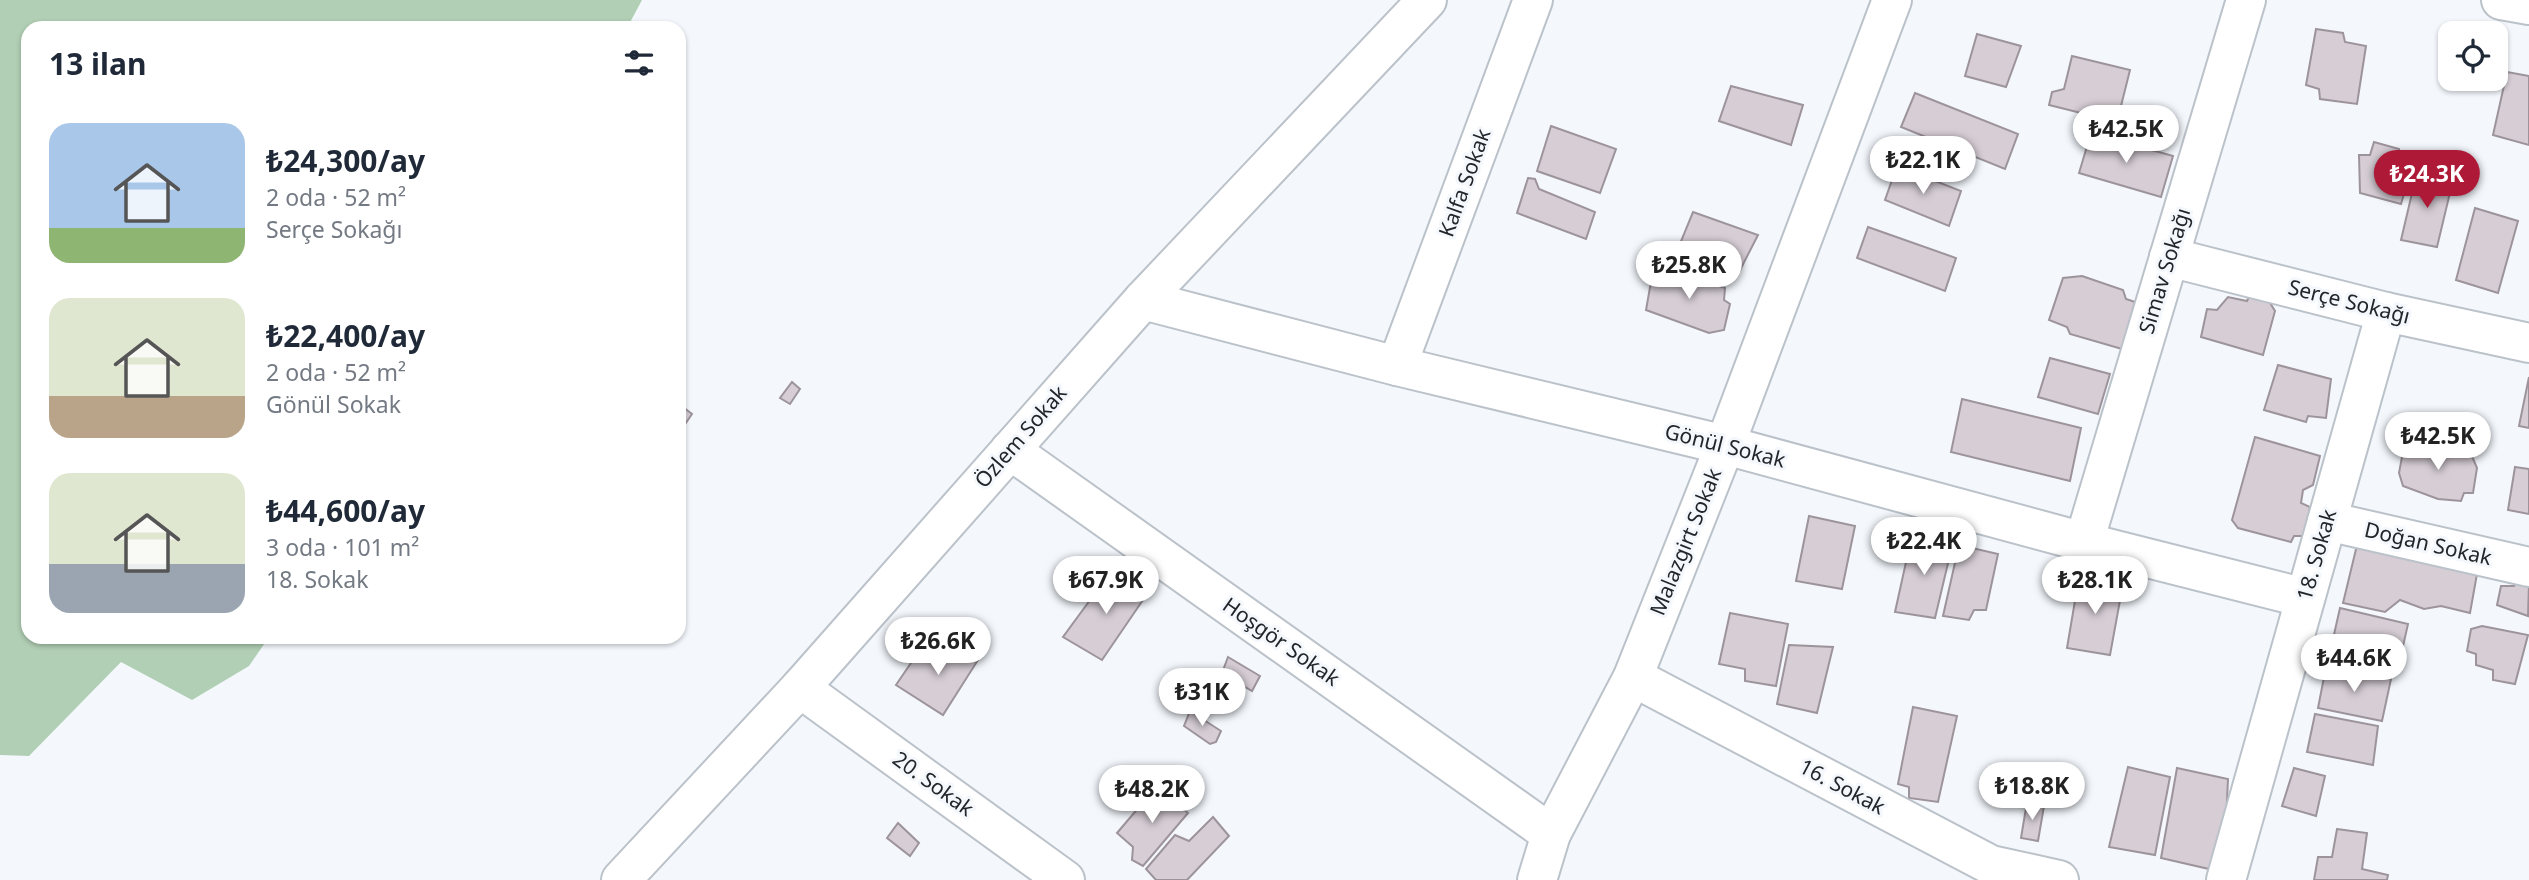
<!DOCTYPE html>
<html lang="tr">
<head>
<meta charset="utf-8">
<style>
  :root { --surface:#fff; --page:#f6f6f7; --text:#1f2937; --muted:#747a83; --accent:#ae1937 }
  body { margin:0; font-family:"Noto Sans",sans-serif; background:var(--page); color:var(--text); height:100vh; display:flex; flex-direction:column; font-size:26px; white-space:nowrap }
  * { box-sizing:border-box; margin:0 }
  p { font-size:23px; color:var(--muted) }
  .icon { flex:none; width:38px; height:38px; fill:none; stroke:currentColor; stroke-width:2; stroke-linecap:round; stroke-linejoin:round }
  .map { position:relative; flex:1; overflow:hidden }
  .sheet { position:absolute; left:21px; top:21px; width:665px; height:623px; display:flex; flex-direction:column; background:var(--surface); border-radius:21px; box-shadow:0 2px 5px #0004 }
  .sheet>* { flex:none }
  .controls { position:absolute; left:2438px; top:21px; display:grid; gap:14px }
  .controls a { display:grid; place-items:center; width:70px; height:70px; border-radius:14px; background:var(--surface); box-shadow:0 2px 5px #0004; font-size:35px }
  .price { position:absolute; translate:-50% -60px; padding:0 16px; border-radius:24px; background:#fff; color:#222; font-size:23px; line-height:46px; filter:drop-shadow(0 2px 4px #0008) }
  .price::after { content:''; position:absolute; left:50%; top:42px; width:21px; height:16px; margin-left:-10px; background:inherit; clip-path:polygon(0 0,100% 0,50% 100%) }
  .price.current { background:var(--accent); color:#fff }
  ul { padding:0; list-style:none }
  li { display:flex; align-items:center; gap:21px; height:175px; padding:0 28px }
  li span { display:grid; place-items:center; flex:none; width:196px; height:140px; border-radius:21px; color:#555 }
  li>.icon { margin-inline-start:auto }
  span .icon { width:84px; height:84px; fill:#fffc; stroke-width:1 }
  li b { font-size:30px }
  h2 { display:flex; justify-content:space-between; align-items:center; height:84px; padding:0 28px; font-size:30px }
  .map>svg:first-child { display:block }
  .green { fill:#b1cfb4 }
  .building { fill:#d6cdd5; stroke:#9d949b; stroke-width:2 }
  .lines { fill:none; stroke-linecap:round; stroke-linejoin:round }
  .street-casing { stroke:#bbc2ca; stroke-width:42 }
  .street { stroke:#fff; stroke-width:38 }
  .labels { text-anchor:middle; stroke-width:6; stroke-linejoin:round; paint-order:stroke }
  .street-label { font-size:21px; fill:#232629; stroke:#f4f8fd }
</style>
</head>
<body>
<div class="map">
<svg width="2529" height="880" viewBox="0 0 2529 880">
  <rect width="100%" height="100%" fill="#f4f8fd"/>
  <path class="green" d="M 0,0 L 642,0 L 627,28 L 28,28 L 28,637 L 269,637 L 249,666 L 192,700 L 121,662 L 29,756 L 0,755 Z"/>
  <g class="building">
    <path d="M 2316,29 L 2343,33 L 2345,42 L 2366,46 L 2357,104 L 2320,99 L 2319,89 L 2306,85 Z"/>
    <path d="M 1977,34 L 2021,46 L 2006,87 L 1965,76 Z"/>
    <path d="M 2072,56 L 2130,70 L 2117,122 L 2049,105 L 2052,92 L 2064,89 Z"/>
    <path d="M 2507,72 L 2529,76 L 2529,145 L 2493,135 Z"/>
    <path d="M 1731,86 L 1803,105 L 1791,145 L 1719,121 Z"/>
    <path d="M 1915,93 L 2018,134 L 2005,169 L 1901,127 Z"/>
    <path d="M 1551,126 L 1616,149 L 1600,193 L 1537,171 Z"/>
    <path d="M 2091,133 L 2173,156 L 2161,197 L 2079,173 Z"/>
    <path d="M 2374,142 L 2399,149 L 2399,160 L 2413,164 L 2401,204 L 2360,193 L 2359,155 L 2370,155 Z"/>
    <path d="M 1897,166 L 1961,191 L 1949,226 L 1885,200 Z"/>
    <path d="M 2417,172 L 2453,180 L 2437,247 L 2401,240 Z"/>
    <path d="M 1528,178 L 1535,179 L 1539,189 L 1595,212 L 1586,239 L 1517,213 Z"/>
    <path d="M 2475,208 L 2518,221 L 2498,293 L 2456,280 Z"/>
    <path d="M 1693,212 L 1758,235 L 1737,276 L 1675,256 Z"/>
    <path d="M 1868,227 L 1956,258 L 1945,291 L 1857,258 Z"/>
    <path d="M 1671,269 L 1725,288 L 1724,300 L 1730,304 L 1724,330 L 1709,333 L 1646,310 L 1652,276 L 1667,277 Z"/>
    <path d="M 2082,276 L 2123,290 L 2126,299 L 2135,302 L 2122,349 L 2070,334 L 2067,327 L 2049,320 L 2063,278 Z"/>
    <path d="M 2251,292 L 2267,298 L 2275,311 L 2263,355 L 2201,337 L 2207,309 L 2217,310 L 2228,297 L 2247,301 Z"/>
    <path d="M 2050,358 L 2110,374 L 2098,414 L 2038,397 Z"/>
    <path d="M 2278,365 L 2331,379 L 2326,418 L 2308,416 L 2306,422 L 2264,410 Z"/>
    <path d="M 2529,377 L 2529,428 L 2519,426 Z"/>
    <path d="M 792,382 L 800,389 L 790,404 L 780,398 Z"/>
    <path d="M 1962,399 L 2081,428 L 2070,481 L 1951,452 Z"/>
    <path d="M 679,404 L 692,414 L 679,433 Z"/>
    <path d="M 2255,437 L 2320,456 L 2313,485 L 2303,490 L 2301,503 L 2310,507 L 2305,536 L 2294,536 L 2291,542 L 2238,528 L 2232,520 Z"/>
    <path d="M 2405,441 L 2471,454 L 2477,468 L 2473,493 L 2464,493 L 2461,501 L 2438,499 L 2403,486 L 2399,473 Z"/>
    <path d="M 2515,467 L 2529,469 L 2529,514 L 2508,510 Z"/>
    <path d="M 1809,516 L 1855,526 L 1842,589 L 1796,581 Z"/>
    <path d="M 1912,535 L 1953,542 L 1935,618 L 1895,612 Z"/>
    <path d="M 1959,545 L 1998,554 L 1986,610 L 1974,610 L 1969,620 L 1943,616 Z"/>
    <path d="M 2357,545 L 2477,574 L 2470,613 L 2441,606 L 2424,609 L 2400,600 L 2385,612 L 2343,603 Z"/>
    <path d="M 1112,570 L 1147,594 L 1102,660 L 1063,637 Z"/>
    <path d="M 2079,577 L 2123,584 L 2110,655 L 2067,648 Z"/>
    <path d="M 2518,580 L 2529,583 L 2528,616 L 2497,605 L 2501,586 L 2514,586 Z"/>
    <path d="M 2340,608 L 2408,624 L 2399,664 L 2389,664 L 2385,673 L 2328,661 Z"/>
    <path d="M 1730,613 L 1788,624 L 1776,686 L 1745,681 L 1745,669 L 1719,664 Z"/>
    <path d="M 2482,626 L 2528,635 L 2515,684 L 2493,680 L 2493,670 L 2476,665 L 2476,654 L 2467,651 L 2471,629 Z"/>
    <path d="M 1789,645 L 1833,647 L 1817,713 L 1777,704 Z"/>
    <path d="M 964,646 L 978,660 L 943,715 L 896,685 L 915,657 L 929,660 L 938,647 L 952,651 Z"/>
    <path d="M 1228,657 L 1260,676 L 1252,691 L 1222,673 Z"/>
    <path d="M 2326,667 L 2391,679 L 2382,721 L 2318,708 Z"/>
    <path d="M 1913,707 L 1957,716 L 1938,802 L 1909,798 L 1909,787 L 1898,784 Z"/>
    <path d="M 1190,711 L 1221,731 L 1216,742 L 1210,744 L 1184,726 Z"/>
    <path d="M 2315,714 L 2378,726 L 2373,765 L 2307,752 Z"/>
    <path d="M 2128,767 L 2170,777 L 2155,855 L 2109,847 Z"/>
    <path d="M 2177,768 L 2228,779 L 2226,823 L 2209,869 L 2161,858 Z"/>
    <path d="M 2294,768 L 2325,776 L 2316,816 L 2282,806 Z"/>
    <path d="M 1157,786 L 1188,813 L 1143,866 L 1132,860 L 1133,847 L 1117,833 Z"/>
    <path d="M 2027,802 L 2044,806 L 2038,841 L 2021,838 Z"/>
    <path d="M 1213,817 L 1229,836 L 1187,880 L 1156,880 L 1146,869 L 1175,835 L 1189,841 Z"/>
    <path d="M 898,823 L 919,843 L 910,856 L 887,838 Z"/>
    <path d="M 2337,829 L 2367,833 L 2362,869 L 2388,875 L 2387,880 L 2314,880 L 2318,857 L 2332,857 Z"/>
  </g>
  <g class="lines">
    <g class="street-casing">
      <g id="street">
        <path d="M 2501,0 L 2529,5"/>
        <path d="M 2169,257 L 2386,312 L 2529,343"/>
        <path d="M 1143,300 L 1397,366 L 1725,445 L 2084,542 L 2305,598"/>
        <path d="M 1397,366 L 1533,0"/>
        <path d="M 1010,450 L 1551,834"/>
        <path d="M 2327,521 L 2529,567"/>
        <path d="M 2084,542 L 2246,0"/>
        <path d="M 1633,677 L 1991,865 L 2059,880"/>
        <path d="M 800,688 L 1065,880"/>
        <path d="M 621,880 L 800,688 L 1143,300 L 1427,0"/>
        <path d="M 1537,880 L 1551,834 L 1633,677 L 1725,445 L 1892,0"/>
        <path d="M 2226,880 L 2386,312"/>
      </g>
    </g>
    <use href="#street" class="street"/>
  </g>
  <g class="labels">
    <g class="street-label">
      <text transform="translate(1465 183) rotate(-70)" y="7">Kalfa Sokak</text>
      <text transform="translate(2165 271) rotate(-73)" y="7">Simav Sokağı</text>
      <text transform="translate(2349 302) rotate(14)" y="7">Serçe Sokağı</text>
      <text transform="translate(1021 437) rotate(-49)" y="7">Özlem Sokak</text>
      <text transform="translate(1725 446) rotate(14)" y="7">Gönül Sokak</text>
      <text transform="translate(1686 542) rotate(-68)" y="7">Malazgirt Sokak</text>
      <text transform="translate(2428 544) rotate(13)" y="7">Doğan Sokak</text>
      <text transform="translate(2317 555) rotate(-74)" y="7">18. Sokak</text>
      <text transform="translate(1281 642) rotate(35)" y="7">Hoşgör Sokak</text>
      <text transform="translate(933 784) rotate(36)" y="7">20. Sokak</text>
      <text transform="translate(1842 787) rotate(28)" y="7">16. Sokak</text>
    </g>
  </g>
</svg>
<div class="controls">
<a><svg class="icon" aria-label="locate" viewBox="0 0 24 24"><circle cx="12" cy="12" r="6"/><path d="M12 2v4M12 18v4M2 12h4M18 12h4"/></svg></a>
</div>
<b class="price" style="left:2126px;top:165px">₺42.5K</b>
<b class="price" style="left:1923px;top:196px">₺22.1K</b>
<b class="price current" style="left:2427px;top:210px">₺24.3K</b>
<b class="price" style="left:1689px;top:301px">₺25.8K</b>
<b class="price" style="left:2438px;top:472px">₺42.5K</b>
<b class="price" style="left:1924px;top:577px">₺22.4K</b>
<b class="price" style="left:1106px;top:616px">₺67.9K</b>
<b class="price" style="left:2095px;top:616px">₺28.1K</b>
<b class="price" style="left:938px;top:677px">₺26.6K</b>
<b class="price" style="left:2354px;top:694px">₺44.6K</b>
<b class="price" style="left:1202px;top:728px">₺31K</b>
<b class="price" style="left:2032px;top:822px">₺18.8K</b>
<b class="price" style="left:1152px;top:825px">₺48.2K</b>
<section class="sheet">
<h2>13 ilan<svg class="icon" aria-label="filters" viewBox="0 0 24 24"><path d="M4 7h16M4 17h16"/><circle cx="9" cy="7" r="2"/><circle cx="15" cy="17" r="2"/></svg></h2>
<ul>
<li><span style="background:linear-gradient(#a9c7e8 75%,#8fb573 0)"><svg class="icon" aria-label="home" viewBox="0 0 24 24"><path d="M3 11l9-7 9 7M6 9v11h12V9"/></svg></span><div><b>₺24,300/ay</b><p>2 oda · 52 m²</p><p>Serçe Sokağı</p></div></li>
<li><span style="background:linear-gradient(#dfe7d0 70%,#b9a48a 0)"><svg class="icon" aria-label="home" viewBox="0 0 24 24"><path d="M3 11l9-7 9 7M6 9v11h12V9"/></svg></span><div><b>₺22,400/ay</b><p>2 oda · 52 m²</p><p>Gönül Sokak</p></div></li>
<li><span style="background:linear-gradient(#dfe7d0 65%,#9aa5b1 0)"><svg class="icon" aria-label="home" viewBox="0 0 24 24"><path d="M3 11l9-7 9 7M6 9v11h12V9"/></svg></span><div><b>₺44,600/ay</b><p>3 oda · 101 m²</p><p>18. Sokak</p></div></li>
</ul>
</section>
</div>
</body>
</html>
